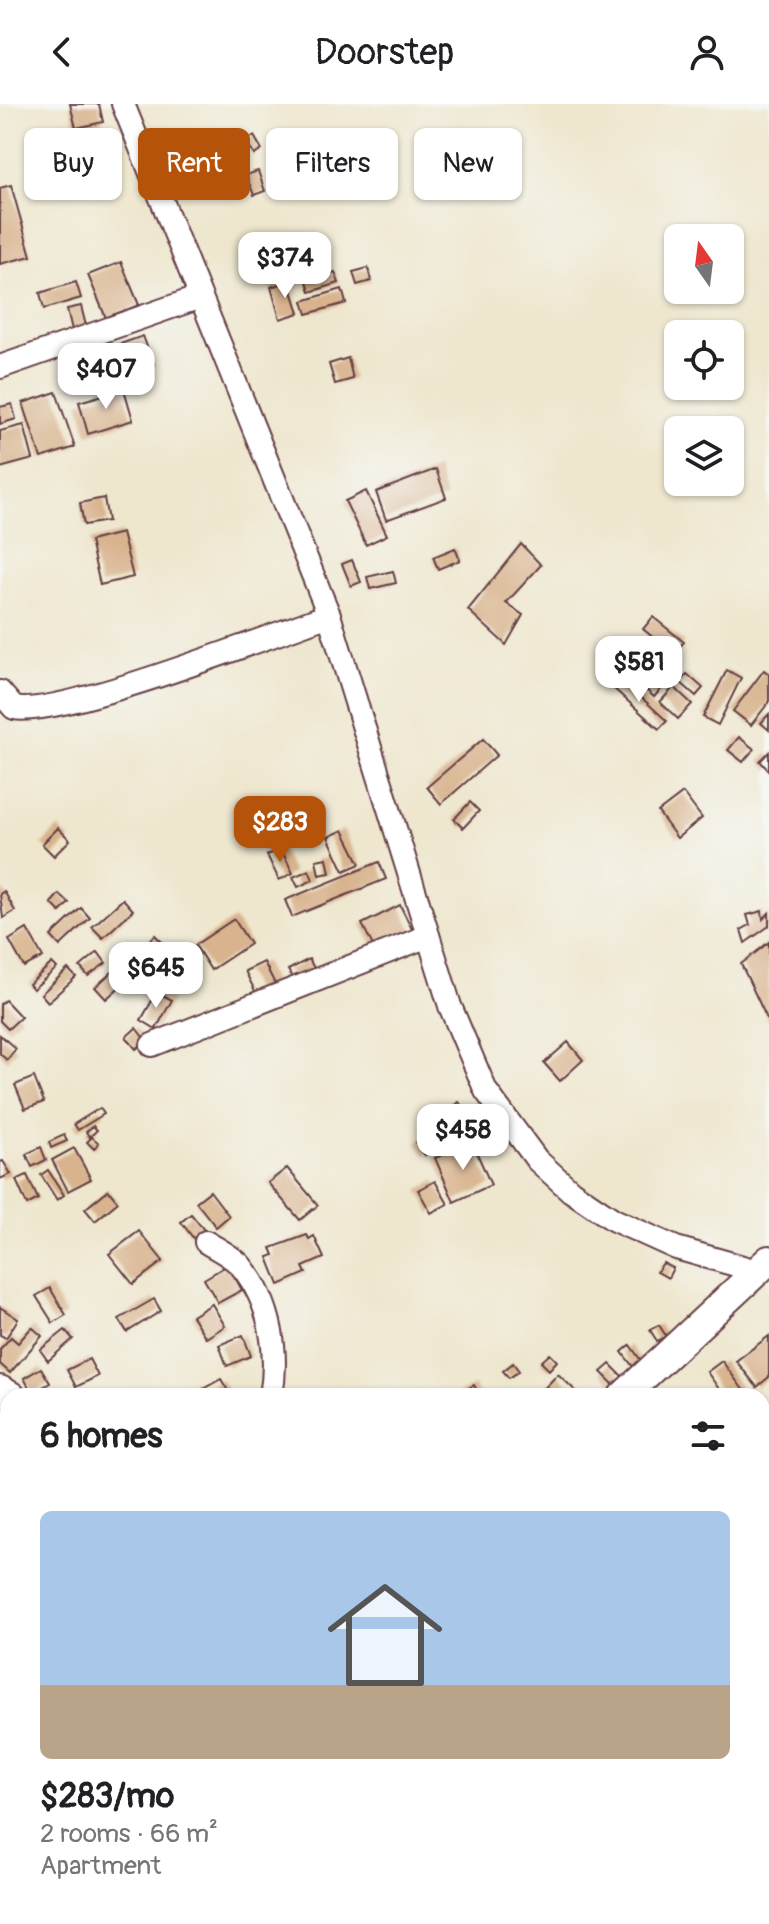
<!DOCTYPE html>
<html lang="en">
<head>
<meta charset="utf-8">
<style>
  :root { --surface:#fff; --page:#f2f2f2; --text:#202124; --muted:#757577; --accent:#b45309 }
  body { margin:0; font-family:Pangolin,sans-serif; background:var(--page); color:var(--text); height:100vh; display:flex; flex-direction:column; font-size:30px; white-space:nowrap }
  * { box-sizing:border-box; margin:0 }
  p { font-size:26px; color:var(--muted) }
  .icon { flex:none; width:44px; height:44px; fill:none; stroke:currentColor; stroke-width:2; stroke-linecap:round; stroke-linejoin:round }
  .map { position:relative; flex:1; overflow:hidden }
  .drawer { position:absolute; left:0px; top:1284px; width:770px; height:536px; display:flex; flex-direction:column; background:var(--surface); border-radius:24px 24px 0 0; box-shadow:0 2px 6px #0004 }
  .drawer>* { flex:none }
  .top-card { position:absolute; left:24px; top:24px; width:722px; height:72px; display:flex; gap:16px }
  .needle { width:52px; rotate:346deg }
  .fabs { position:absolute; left:664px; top:120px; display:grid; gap:16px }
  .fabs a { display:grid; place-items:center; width:80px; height:80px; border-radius:12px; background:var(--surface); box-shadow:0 2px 6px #0004; font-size:40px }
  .price { position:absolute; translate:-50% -68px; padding:0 18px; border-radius:16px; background:#fff; color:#222; font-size:26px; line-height:52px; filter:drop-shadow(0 2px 4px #0008) }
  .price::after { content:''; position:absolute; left:50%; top:48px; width:24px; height:18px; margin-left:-12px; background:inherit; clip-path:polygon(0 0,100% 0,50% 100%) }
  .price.active { background:var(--accent); color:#fff }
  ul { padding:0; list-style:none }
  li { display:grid; align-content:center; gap:16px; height:424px; padding:0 40px }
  li span { display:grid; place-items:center; height:248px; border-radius:12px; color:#555 }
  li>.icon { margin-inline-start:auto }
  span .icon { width:144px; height:144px; fill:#fffc; stroke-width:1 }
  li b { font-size:34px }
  h2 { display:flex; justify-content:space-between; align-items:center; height:96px; padding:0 40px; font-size:34px }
  .pill { padding:0 28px; border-radius:12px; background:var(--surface); box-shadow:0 2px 6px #0004; font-size:28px; line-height:72px }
  .pill.active { background:var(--accent); color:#fff }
  header { display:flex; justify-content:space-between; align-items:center; height:104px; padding:0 40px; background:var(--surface); font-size:36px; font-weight:600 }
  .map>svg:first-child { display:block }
  .building { fill:#d8b38d }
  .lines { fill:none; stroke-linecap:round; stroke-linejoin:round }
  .minor-casing { stroke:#633d43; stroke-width:26 }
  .major-casing { stroke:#633d43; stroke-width:32 }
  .minor { stroke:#fff; stroke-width:22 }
  .major { stroke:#fff; stroke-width:28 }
</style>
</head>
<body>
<header><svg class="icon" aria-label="back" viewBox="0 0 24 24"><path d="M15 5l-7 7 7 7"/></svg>Doorstep<svg class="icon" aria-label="person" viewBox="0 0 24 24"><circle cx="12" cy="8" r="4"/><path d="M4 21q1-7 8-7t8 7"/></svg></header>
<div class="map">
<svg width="769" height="1820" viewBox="0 0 769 1820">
  <rect width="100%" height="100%" fill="#f6f6f2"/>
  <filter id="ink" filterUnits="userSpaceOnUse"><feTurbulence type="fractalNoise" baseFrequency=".0125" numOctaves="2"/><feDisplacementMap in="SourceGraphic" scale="16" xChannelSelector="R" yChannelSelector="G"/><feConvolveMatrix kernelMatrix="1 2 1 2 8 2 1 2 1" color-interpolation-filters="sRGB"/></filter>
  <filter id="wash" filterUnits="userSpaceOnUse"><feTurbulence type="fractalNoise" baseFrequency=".006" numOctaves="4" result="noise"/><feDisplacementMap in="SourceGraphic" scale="32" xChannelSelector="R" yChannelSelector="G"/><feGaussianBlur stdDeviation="1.8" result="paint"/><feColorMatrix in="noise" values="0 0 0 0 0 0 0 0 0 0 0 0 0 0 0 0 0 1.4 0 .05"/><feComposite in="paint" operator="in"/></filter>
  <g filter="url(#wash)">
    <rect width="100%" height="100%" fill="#eee6cd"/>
    <g id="blocks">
      <g class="building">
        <path d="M 70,0 L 99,0 L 103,18 L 76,24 Z"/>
        <path d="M 329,28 L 342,67 L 315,76 L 302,37 Z"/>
        <path d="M 254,32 L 262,46 L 254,51 L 246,37 Z"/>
        <path d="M 296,46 L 309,76 L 286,86 L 273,56 Z"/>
        <path d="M 258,67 L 265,87 L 254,91 L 246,71 Z"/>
        <path d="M 11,81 L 31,152 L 0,160 L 0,84 Z"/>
        <path d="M 301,138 L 310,168 L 284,176 L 274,147 Z"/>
        <path d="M 327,149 L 330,160 L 314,164 L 311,152 Z"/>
        <path d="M 121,158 L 139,201 L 106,214 L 88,171 Z"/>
        <path d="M 368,164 L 371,177 L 357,181 L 353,168 Z"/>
        <path d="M 335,168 L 339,179 L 310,188 L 307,177 Z"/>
        <path d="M 289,177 L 299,209 L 280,215 L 271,183 Z"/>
        <path d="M 76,178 L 81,194 L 44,205 L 40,189 Z"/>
        <path d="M 342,185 L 346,199 L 307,210 L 303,197 Z"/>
        <path d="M 81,202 L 86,222 L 72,226 L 67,205 Z"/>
        <path d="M 143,232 L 154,261 L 131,270 L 120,240 Z"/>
        <path d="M 114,244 L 125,271 L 106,279 L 95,251 Z"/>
        <path d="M 348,254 L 353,275 L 335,280 L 329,260 Z"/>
        <path d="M 124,285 L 133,316 L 88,330 L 79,298 Z"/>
        <path d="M 56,288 L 75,343 L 41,354 L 23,299 Z"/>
        <path d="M 12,300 L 16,315 L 0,320 L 0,303 Z"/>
        <path d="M 24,321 L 33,355 L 0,364 L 0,327 Z"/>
        <path d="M 436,365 L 446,394 L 386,416 L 376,388 Z"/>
        <path d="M 366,387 L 387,431 L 366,441 L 345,397 Z"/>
        <path d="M 104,394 L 108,417 L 84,421 L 80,399 Z"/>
        <path d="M 122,429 L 133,473 L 100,481 L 90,437 Z"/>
        <path d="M 521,440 L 541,461 L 506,499 L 523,511 L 506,541 L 468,506 Z"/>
        <path d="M 455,444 L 460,456 L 438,465 L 433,453 Z"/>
        <path d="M 352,456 L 361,478 L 351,482 L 342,460 Z"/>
        <path d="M 393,467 L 396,479 L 370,485 L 367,473 Z"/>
        <path d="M 653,513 L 684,538 L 673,550 L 643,525 Z"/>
        <path d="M 638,545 L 671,574 L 654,593 L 622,564 Z"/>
        <path d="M 727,566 L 741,574 L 718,621 L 703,613 Z"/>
        <path d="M 764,566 L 769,570 L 769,598 L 751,621 L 733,607 Z"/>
        <path d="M 687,570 L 703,584 L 696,592 L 680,578 Z"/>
        <path d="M 620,574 L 667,617 L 659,625 L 612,583 Z"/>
        <path d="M 674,583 L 692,600 L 678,615 L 660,598 Z"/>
        <path d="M 769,610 L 769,626 L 761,619 Z"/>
        <path d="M 739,633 L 754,645 L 743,658 L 728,646 Z"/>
        <path d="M 483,635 L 497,651 L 441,700 L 427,683 Z"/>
        <path d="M 769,648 L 769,667 L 760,657 Z"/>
        <path d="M 683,689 L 702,714 L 677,734 L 658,708 Z"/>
        <path d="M 470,698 L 479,707 L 463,724 L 454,715 Z"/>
        <path d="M 58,724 L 70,736 L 54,752 L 42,740 Z"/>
        <path d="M 343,726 L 360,760 L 344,767 L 328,733 Z"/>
        <path d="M 281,745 L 293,769 L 279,776 L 267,751 Z"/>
        <path d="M 327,754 L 330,769 L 319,771 L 316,756 Z"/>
        <path d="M 379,758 L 386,775 L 292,813 L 285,796 Z"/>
        <path d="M 309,766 L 313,776 L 298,783 L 293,773 Z"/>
        <path d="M 4,787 L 15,807 L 3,814 L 0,790 Z"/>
        <path d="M 59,790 L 69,799 L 60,808 L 51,799 Z"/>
        <path d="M 123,795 L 133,806 L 103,834 L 92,823 Z"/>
        <path d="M 400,801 L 413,827 L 375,846 L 362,820 Z"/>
        <path d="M 81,804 L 90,814 L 60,842 L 51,832 Z"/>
        <path d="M 762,807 L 763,815 L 769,809 L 769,822 L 745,839 L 741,826 L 750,821 L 747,811 Z"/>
        <path d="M 234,815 L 250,840 L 211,866 L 195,841 Z"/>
        <path d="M 27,825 L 43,853 L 24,863 L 9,836 Z"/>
        <path d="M 155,831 L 162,838 L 151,849 L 145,842 Z"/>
        <path d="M 769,838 L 769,919 L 741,860 Z"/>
        <path d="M 141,843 L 151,855 L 106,895 L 95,883 Z"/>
        <path d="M 98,848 L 106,859 L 88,872 L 80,863 Z"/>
        <path d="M 169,850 L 184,871 L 171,881 L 155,860 Z"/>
        <path d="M 309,855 L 315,866 L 294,877 L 288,866 Z"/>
        <path d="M 264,858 L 275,880 L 256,889 L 245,867 Z"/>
        <path d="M 52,859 L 57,864 L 33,885 L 29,880 Z"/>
        <path d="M 68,865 L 76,873 L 48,898 L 41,890 Z"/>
        <path d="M 157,888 L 172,896 L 156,925 L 141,916 Z"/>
        <path d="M 5,896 L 21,913 L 8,925 L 0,917 L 0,900 Z"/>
        <path d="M 136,924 L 146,937 L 136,945 L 126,933 Z"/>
        <path d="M 0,931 L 16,945 L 7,956 L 0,950 Z"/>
        <path d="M 568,938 L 583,956 L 560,977 L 544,959 Z"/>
        <path d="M 34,973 L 44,998 L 25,1005 L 15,981 Z"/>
        <path d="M 459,998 L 465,1007 L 454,1014 L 448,1006 Z"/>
        <path d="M 100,1004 L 104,1010 L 78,1026 L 74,1020 Z"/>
        <path d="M 93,1022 L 97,1026 L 90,1033 L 86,1028 Z"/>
        <path d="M 434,1025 L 443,1037 L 425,1051 L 416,1039 Z"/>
        <path d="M 64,1031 L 67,1037 L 51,1044 L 49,1038 Z"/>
        <path d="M 92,1033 L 99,1039 L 94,1045 L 87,1038 Z"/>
        <path d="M 472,1038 L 491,1081 L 454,1098 L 435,1054 Z"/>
        <path d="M 41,1043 L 46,1056 L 32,1063 L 26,1050 Z"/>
        <path d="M 74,1044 L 91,1075 L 68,1087 L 52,1056 Z"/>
        <path d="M 3,1057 L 11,1070 L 0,1075 L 0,1058 Z"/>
        <path d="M 287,1064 L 318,1101 L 300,1116 L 268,1079 Z"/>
        <path d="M 48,1066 L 64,1091 L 57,1096 L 41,1071 Z"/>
        <path d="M 27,1071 L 38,1095 L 27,1101 L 16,1076 Z"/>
        <path d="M 435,1077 L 448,1100 L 431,1109 L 418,1086 Z"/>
        <path d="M 108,1086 L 118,1098 L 95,1117 L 85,1105 Z"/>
        <path d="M 210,1087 L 229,1112 L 216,1123 L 196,1098 Z"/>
        <path d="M 191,1110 L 205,1127 L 194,1135 L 181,1118 Z"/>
        <path d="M 139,1127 L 163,1157 L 133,1180 L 109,1150 Z"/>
        <path d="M 307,1131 L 309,1135 L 314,1132 L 324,1154 L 303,1163 L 306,1169 L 279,1181 L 268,1153 L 274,1151 L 271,1144 Z"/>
        <path d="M 663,1159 L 673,1164 L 668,1174 L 657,1168 Z"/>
        <path d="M 228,1161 L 242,1186 L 218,1199 L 204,1175 Z"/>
        <path d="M 50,1184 L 66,1211 L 53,1219 L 36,1192 Z"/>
        <path d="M 154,1195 L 161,1207 L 127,1228 L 119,1215 Z"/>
        <path d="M 212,1200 L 225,1222 L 206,1234 L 192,1212 Z"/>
        <path d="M 0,1203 L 18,1215 L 6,1234 L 0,1231 Z"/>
        <path d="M 659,1221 L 666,1232 L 657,1237 L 650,1226 Z"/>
        <path d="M 32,1223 L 42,1232 L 10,1269 L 0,1260 L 0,1245 L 11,1233 L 18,1239 Z"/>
        <path d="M 65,1226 L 73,1235 L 48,1257 L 40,1246 Z"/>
        <path d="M 243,1231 L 251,1252 L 227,1262 L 219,1241 Z"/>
        <path d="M 769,1232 L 769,1273 L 757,1283 L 736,1257 Z"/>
        <path d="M 630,1241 L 642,1258 L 634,1264 L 622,1248 Z"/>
        <path d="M 550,1250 L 557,1257 L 549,1266 L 541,1258 Z"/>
        <path d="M 89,1255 L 98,1272 L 76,1283 L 67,1266 Z"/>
        <path d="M 722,1257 L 744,1287 L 737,1292 L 724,1292 L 707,1268 Z"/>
        <path d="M 513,1259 L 519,1267 L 509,1274 L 503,1267 Z"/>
        <path d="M 610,1260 L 626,1276 L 618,1285 L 601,1268 Z"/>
        <path d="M 41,1264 L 50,1279 L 32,1289 L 24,1274 Z"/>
        <path d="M 558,1270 L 581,1292 L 538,1291 Z"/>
        <path d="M 221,1275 L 231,1292 L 207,1292 L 203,1285 Z"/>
        <path d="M 474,1281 L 480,1292 L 454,1292 Z"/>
        <path d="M 762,1318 L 769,1325 L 769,1350 L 762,1342 Z"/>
        <path d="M 7,1382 L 8,1384 L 8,1408 L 0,1395 L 0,1386 Z"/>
        <path d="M 0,1404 L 8,1418 L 8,1426 L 0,1431 Z"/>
        <path d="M 769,1423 L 769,1467 L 762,1474 L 762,1431 Z"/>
        <path d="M 8,1435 L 8,1461 L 0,1465 L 0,1440 Z"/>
        <path d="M 769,1479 L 769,1493 L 762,1500 L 762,1486 Z"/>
        <path d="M 769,1502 L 769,1534 L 762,1528 L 762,1510 Z"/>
        <path d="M 762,1682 L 769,1688 L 769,1718 L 762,1712 Z"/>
        <path d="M 0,1694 L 8,1695 L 2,1743 L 0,1743 Z"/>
        <rect x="0" y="1779" width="8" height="15"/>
        <path d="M 89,1812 L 104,1812 L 116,1815 L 115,1820 L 86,1820 Z"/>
        <path d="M 143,1812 L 174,1812 L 175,1820 L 144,1820 Z"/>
        <rect x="260" y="1812" width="41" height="8"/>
        <path d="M 535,1812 L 575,1812 L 572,1820 L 533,1820 Z"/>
      </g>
    </g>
  </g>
  <g filter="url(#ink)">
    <use href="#blocks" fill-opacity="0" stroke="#633d43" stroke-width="2"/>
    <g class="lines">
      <g class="minor-casing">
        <g id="minor">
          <path d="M 123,0 L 329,511 L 450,902 L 486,987 L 537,1056 L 571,1087 L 614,1116 L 676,1144 L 757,1167"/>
          <path d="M 0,263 L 200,193"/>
          <path d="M 0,588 L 14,604 C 60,614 272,531 329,511"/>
          <path d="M 152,941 L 428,832"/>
          <path d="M 206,1138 C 217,1145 234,1153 242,1163 C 271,1199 279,1248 271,1292"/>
          <path d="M 61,1820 L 64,1812"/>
          <path d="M 585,1820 L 587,1812"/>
        </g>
      </g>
      <g class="major-casing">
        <g id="major">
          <path d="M 0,1286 L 11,1292"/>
          <path d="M 623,1292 L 769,1156"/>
        </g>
      </g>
      <use href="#minor" class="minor"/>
      <use href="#major" class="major"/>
    </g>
  </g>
</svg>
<div class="fabs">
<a><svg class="needle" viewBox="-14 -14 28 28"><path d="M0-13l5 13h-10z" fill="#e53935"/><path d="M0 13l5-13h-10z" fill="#757577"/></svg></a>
<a><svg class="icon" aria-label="locate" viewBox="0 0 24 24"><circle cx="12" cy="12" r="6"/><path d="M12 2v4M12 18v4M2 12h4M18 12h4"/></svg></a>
<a><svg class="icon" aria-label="layers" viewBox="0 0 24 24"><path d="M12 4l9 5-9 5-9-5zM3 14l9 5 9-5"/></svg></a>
</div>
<b class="price" style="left:285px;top:196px">$374</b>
<b class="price" style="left:106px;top:307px">$407</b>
<b class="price" style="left:639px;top:600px">$581</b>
<b class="price active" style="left:280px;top:760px">$283</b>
<b class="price" style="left:156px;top:906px">$645</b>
<b class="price" style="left:463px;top:1068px">$458</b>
<div class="top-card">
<a class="pill">Buy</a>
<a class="pill active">Rent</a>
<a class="pill">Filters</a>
<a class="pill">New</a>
</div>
<section class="drawer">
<h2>6 homes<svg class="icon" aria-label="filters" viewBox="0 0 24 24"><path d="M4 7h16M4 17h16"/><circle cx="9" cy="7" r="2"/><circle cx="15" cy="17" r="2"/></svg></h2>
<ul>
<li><span style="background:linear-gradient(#a9c7e8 70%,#b9a48a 0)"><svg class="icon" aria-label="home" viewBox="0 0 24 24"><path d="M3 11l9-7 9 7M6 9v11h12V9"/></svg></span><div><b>$283/mo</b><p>2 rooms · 66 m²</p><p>Apartment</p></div></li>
</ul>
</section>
</div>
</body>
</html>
